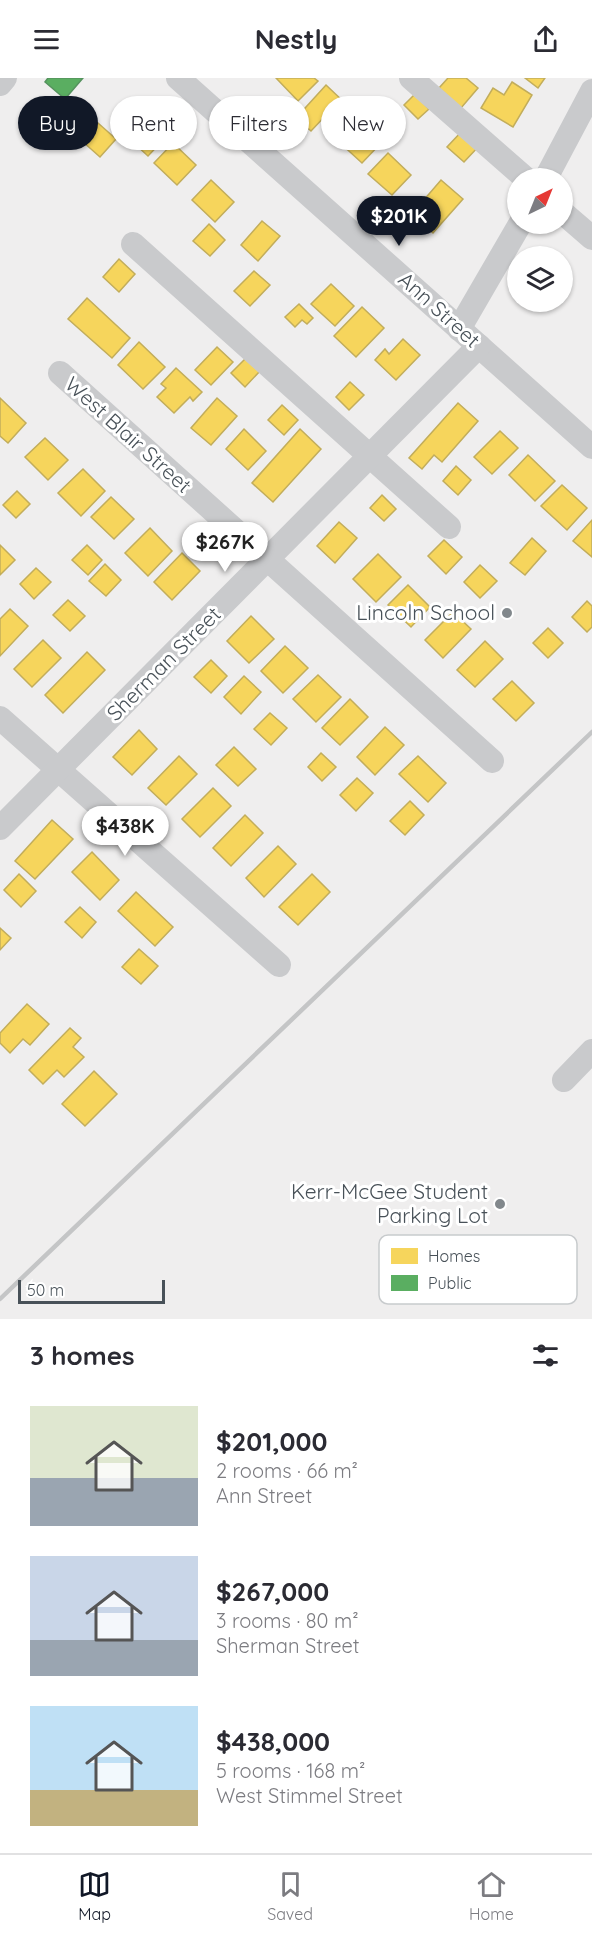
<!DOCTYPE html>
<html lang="en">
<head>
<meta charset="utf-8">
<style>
  :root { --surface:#fff; --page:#f2f2f3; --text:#2b2b33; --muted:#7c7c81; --line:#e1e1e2; --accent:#111827 }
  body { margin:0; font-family:Quicksand,sans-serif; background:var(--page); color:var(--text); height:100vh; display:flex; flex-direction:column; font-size:22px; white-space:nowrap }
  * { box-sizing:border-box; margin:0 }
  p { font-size:20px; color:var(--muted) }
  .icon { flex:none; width:33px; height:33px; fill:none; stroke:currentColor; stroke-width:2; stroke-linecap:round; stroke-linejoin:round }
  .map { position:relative; height:1241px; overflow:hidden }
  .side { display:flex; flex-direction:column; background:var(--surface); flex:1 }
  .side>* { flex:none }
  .guide { position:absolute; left:18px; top:18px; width:556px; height:54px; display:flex; gap:12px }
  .needle { width:39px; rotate:43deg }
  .buttons { position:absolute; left:507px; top:90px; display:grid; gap:12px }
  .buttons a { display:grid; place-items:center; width:66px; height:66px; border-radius:50%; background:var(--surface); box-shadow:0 2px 4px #0004; font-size:30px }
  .scale { position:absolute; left:18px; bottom:15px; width:147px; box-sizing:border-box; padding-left:6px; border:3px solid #485158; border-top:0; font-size:16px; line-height:21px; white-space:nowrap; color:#485158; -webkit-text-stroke:4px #fff; paint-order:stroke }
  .price { position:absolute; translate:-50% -51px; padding:0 14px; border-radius:21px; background:#fff; color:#222; font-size:20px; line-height:39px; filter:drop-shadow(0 2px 3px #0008) }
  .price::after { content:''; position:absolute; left:50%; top:36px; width:18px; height:14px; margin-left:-9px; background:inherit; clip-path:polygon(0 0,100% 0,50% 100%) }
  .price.current { background:var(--accent); color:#fff }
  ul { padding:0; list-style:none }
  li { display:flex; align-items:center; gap:18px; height:150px; padding:0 30px }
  li span { display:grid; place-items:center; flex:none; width:168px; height:120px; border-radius:0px; color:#555 }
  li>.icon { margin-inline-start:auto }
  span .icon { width:72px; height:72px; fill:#fffc; stroke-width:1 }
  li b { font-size:26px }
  h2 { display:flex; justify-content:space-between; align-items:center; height:72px; padding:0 30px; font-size:26px }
  .tag { padding:0 21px; border-radius:27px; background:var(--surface); box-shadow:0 2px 4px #0004; font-size:21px; line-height:54px }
  .tag.current { background:var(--accent); color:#fff }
  header { display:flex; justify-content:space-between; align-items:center; height:78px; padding:0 30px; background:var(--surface); font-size:27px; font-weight:700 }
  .tab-bar { display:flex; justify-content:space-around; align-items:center; height:84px; border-top:2px solid var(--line); background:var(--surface); font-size:16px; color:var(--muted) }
  .tab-bar a { display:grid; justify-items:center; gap:3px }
  .tab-bar .current { color:var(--accent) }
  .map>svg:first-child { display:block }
  .homes { fill:#f6d55c; stroke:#c2ad5b; stroke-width:1.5 }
  .public { fill:#5aae61; stroke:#55925e; stroke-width:1.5 }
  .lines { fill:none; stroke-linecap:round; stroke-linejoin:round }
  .minor { stroke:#c9cacc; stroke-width:24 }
  .rail { stroke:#c4c5c6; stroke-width:4.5 }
  .poi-dot { fill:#82888c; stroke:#fff; stroke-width:2 }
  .labels { text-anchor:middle; stroke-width:6; stroke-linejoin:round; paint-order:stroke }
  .street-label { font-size:21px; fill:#485158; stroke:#fff }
  .poi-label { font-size:21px; fill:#485158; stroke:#fff; text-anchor:end }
  .key { fill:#fff; stroke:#c8cbcd; stroke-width:1.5 }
  .key-label { font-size:16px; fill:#485158 }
</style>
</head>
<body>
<header><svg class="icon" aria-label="menu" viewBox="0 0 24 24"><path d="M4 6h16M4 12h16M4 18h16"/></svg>Nestly<svg class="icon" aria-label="share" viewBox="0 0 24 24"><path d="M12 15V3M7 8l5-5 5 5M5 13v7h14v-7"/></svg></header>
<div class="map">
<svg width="592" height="1241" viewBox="0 0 592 1241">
  <rect width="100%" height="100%" fill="#efeeee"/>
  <g class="homes">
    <path d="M 276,0 L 314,0 L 318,3 L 298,23 Z"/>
    <path d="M 448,0 L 466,0 L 478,10 L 461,30 L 439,10 Z"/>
    <path d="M 525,0 L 545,0 L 538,10 Z"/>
    <path d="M 512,4 L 532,17 L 513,49 L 481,30 L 493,10 L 504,17 Z"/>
    <path d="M 326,7 L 345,25 L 333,38 L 329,34 L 311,53 L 296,40 Z"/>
    <path d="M 415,16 L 429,31 L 418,41 L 404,27 Z"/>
    <path d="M 143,36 L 167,58 L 148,78 L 124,56 Z"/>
    <path d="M 358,43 L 381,65 L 362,85 L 338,63 Z"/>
    <path d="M 98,45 L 116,61 L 100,79 L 82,63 Z"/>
    <path d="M 462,53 L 479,68 L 464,84 L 447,69 Z"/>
    <path d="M 173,65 L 196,87 L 177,107 L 154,85 Z"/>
    <path d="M 388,75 L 411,97 L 392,117 L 368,96 Z"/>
    <path d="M 211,102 L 234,124 L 215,144 L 192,122 Z"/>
    <path d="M 441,102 L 463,121 L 433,155 L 415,139 L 426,126 L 423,123 Z"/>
    <path d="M 262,143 L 280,158 L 258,183 L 241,167 Z"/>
    <path d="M 209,146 L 225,162 L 210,178 L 193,163 Z"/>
    <path d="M 119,181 L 135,196 L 119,214 L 103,199 Z"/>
    <path d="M 254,193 L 270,207 L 250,228 L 234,213 Z"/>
    <path d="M 331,206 L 354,228 L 335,248 L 311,226 Z"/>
    <path d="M 87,220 L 130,260 L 112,280 L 68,241 Z"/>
    <path d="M 299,226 L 313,240 L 307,246 L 302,242 L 295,249 L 285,239 Z"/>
    <path d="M 362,229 L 384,250 L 356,279 L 334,258 Z"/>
    <path d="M 403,261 L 420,277 L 396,302 L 375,282 L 385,271 L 389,276 Z"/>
    <path d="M 139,264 L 165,289 L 143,311 L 118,287 Z"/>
    <path d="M 217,269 L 233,284 L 211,307 L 195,292 Z"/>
    <path d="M 246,280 L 260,293 L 245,309 L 231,295 Z"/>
    <path d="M 176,290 L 202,314 L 193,323 L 190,319 L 174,335 L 157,319 L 166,310 L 161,306 Z"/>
    <path d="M 350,304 L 364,317 L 349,332 L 336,319 Z"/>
    <path d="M 0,320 L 26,345 L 8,365 L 0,358 Z"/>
    <path d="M 217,320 L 237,338 L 211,367 L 191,350 Z"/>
    <path d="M 458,325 L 478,343 L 442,384 L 434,377 L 422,391 L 409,380 Z"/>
    <path d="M 282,327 L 298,342 L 284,357 L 268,342 Z"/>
    <path d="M 244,351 L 266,373 L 248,392 L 226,371 Z"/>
    <path d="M 300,351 L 321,371 L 273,424 L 252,405 Z"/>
    <path d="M 500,353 L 518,370 L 492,396 L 474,379 Z"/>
    <path d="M 45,360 L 68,382 L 48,402 L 25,379 Z"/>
    <path d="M 528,377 L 555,403 L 535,423 L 509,397 Z"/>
    <path d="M 456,388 L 471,402 L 458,417 L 443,403 Z"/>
    <path d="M 83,391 L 105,413 L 81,438 L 58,415 Z"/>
    <path d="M 562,407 L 587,430 L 567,452 L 541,428 Z"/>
    <path d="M 17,413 L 30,426 L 16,440 L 3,427 Z"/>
    <path d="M 382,417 L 396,431 L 384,443 L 370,430 Z"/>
    <path d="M 111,419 L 134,441 L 114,461 L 91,439 Z"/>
    <path d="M 592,442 L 592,479 L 573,463 Z"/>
    <path d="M 339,444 L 357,460 L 335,485 L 317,468 Z"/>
    <path d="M 150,450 L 172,473 L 148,498 L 125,475 Z"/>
    <path d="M 532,460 L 546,473 L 525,497 L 510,485 Z"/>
    <path d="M 444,462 L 462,479 L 446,496 L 428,478 Z"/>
    <path d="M 0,467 L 15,482 L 0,497 Z"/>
    <path d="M 87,467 L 102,482 L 88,497 L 72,482 Z"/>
    <path d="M 182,475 L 200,493 L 172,522 L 154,504 Z"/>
    <path d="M 378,476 L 401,499 L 376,524 L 353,501 Z"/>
    <path d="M 105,486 L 121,502 L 106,518 L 89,503 Z"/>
    <path d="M 480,487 L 497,503 L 480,520 L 464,504 Z"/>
    <path d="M 36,490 L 51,504 L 34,521 L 20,506 Z"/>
    <path d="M 408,507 L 430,529 L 411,549 L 388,527 Z"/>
    <path d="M 68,522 L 85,538 L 70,553 L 53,537 Z"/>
    <path d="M 587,523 L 592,528 L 592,549 L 587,554 L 572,539 Z"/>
    <path d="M 10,531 L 28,548 L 0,578 L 0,541 Z"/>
    <path d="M 453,534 L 471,551 L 443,580 L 425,562 Z"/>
    <path d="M 251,538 L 274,561 L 249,585 L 227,563 Z"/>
    <path d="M 548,550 L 563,565 L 548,580 L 533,565 Z"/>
    <path d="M 43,562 L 61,580 L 32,609 L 14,591 Z"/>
    <path d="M 485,563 L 503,581 L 475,609 L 457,592 Z"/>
    <path d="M 285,568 L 308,590 L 283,615 L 261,593 Z"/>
    <path d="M 87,574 L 105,592 L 63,635 L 45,617 Z"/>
    <path d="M 211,582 L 227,598 L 211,615 L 194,599 Z"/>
    <path d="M 318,597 L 341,619 L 316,644 L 293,621 Z"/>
    <path d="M 244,598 L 261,614 L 241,636 L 224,619 Z"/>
    <path d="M 512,603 L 534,625 L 516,643 L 493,621 Z"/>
    <path d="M 350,621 L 368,639 L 340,667 L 322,650 Z"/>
    <path d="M 270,635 L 287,650 L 271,667 L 254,651 Z"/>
    <path d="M 385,649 L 404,667 L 375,697 L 357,679 Z"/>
    <path d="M 139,652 L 157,671 L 132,697 L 113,679 Z"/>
    <path d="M 234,669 L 256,691 L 238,708 L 216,687 Z"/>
    <path d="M 321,675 L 336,689 L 322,703 L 308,689 Z"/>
    <path d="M 179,678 L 197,696 L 166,727 L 148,710 Z"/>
    <path d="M 418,678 L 446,705 L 428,724 L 399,696 Z"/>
    <path d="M 357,700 L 373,715 L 356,733 L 340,717 Z"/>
    <path d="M 213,710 L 231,728 L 200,759 L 182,741 Z"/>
    <path d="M 410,723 L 424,737 L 405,757 L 390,743 Z"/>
    <path d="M 245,737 L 263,755 L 231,788 L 213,770 Z"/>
    <path d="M 52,742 L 73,761 L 35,801 L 15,783 Z"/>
    <path d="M 278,768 L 296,786 L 264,819 L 246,800 Z"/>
    <path d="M 92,774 L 119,802 L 100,822 L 72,794 Z"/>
    <path d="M 19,796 L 36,813 L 21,829 L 4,812 Z"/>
    <path d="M 312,796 L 330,814 L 298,847 L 279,829 Z"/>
    <path d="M 136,814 L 173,849 L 155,868 L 118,833 Z"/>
    <path d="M 80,829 L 96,844 L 82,860 L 65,844 Z"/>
    <path d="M 0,850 L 11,860 L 0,872 Z"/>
    <path d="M 139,871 L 158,888 L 141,906 L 122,889 Z"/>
    <path d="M 27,926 L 49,946 L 30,967 L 23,961 L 10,975 L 0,965 L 0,955 Z"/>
    <path d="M 70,950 L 81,960 L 73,969 L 84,979 L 64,999 L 57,992 L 43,1006 L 29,992 Z"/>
    <path d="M 94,993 L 117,1016 L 85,1048 L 62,1026 Z"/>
  </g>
  <path class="public" d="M 48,0 L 83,0 L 65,21 L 45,4 Z"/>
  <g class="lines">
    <g class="minor">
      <path d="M 178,0 L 592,369"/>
      <path d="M 411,0 L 525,100"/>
      <path d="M 0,6 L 5,0"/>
      <path d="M 546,100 L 592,13"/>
      <path d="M 562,134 L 592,160"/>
      <path d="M 133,166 L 449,449"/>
      <path d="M 459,251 L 520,146"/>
      <path d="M 60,295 L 492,683"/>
      <path d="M 0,640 L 279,887"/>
      <path d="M 0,750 L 479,268"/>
      <path d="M 564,1002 L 592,973"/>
    </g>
    <path class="rail" d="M 0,1221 L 592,654"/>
  </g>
  <g class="poi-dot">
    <circle cx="507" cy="535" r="6"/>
    <circle cx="500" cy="1126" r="6"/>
  </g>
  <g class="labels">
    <g class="street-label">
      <text transform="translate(439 232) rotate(42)" y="7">Ann Street</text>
      <text transform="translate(128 357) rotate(42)" y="7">West Blair Street</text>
      <text transform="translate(164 586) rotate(-45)" y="7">Sherman Street</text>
    </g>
    <g class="poi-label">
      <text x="495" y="542">Lincoln School</text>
      <text x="488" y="1121">Kerr-McGee Student<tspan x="488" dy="24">Parking Lot</tspan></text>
    </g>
  </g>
  <rect x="379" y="1157" width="198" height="69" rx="9" class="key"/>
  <rect x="391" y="1170" width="27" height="16" fill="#f6d55c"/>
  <rect x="391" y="1197" width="27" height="16" fill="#5aae61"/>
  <g class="key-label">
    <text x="428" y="1184">Homes</text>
    <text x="428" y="1211">Public</text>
  </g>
</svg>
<div class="buttons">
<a><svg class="needle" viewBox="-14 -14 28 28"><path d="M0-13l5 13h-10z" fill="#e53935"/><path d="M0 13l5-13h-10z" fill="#7c7c81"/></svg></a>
<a><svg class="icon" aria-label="layers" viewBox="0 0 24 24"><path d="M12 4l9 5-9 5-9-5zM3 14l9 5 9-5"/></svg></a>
</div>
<div class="scale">50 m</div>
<b class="price current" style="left:399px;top:169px">$201K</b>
<b class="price" style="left:225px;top:495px">$267K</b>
<b class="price" style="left:125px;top:779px">$438K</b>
<div class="guide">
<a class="tag current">Buy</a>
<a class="tag">Rent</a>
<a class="tag">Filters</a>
<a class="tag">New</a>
</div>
</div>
<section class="side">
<h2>3 homes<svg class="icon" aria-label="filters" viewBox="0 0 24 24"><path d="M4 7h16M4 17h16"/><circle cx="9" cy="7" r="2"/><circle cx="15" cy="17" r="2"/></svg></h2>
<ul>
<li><span style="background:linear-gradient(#dfe7d0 60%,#9aa5b1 0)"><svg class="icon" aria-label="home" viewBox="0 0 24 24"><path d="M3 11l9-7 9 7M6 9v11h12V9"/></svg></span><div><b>$201,000</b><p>2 rooms · 66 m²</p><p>Ann Street</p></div></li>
<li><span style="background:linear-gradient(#c9d6e8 70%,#9aa5b1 0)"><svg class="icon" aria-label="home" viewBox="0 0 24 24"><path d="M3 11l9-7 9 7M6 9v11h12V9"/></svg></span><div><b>$267,000</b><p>3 rooms · 80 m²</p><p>Sherman Street</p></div></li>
<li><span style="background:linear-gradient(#bfe0f5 70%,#c2b280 0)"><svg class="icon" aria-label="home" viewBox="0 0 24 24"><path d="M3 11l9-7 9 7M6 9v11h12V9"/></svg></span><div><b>$438,000</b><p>5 rooms · 168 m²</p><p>West Stimmel Street</p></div></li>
</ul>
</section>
<nav class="tab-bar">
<a class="current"><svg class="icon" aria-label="map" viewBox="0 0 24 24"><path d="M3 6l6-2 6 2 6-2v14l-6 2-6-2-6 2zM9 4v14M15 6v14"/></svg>Map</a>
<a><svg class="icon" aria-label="saved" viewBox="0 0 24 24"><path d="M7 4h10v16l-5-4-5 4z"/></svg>Saved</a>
<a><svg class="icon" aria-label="home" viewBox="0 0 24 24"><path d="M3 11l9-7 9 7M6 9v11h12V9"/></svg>Home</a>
</nav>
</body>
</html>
